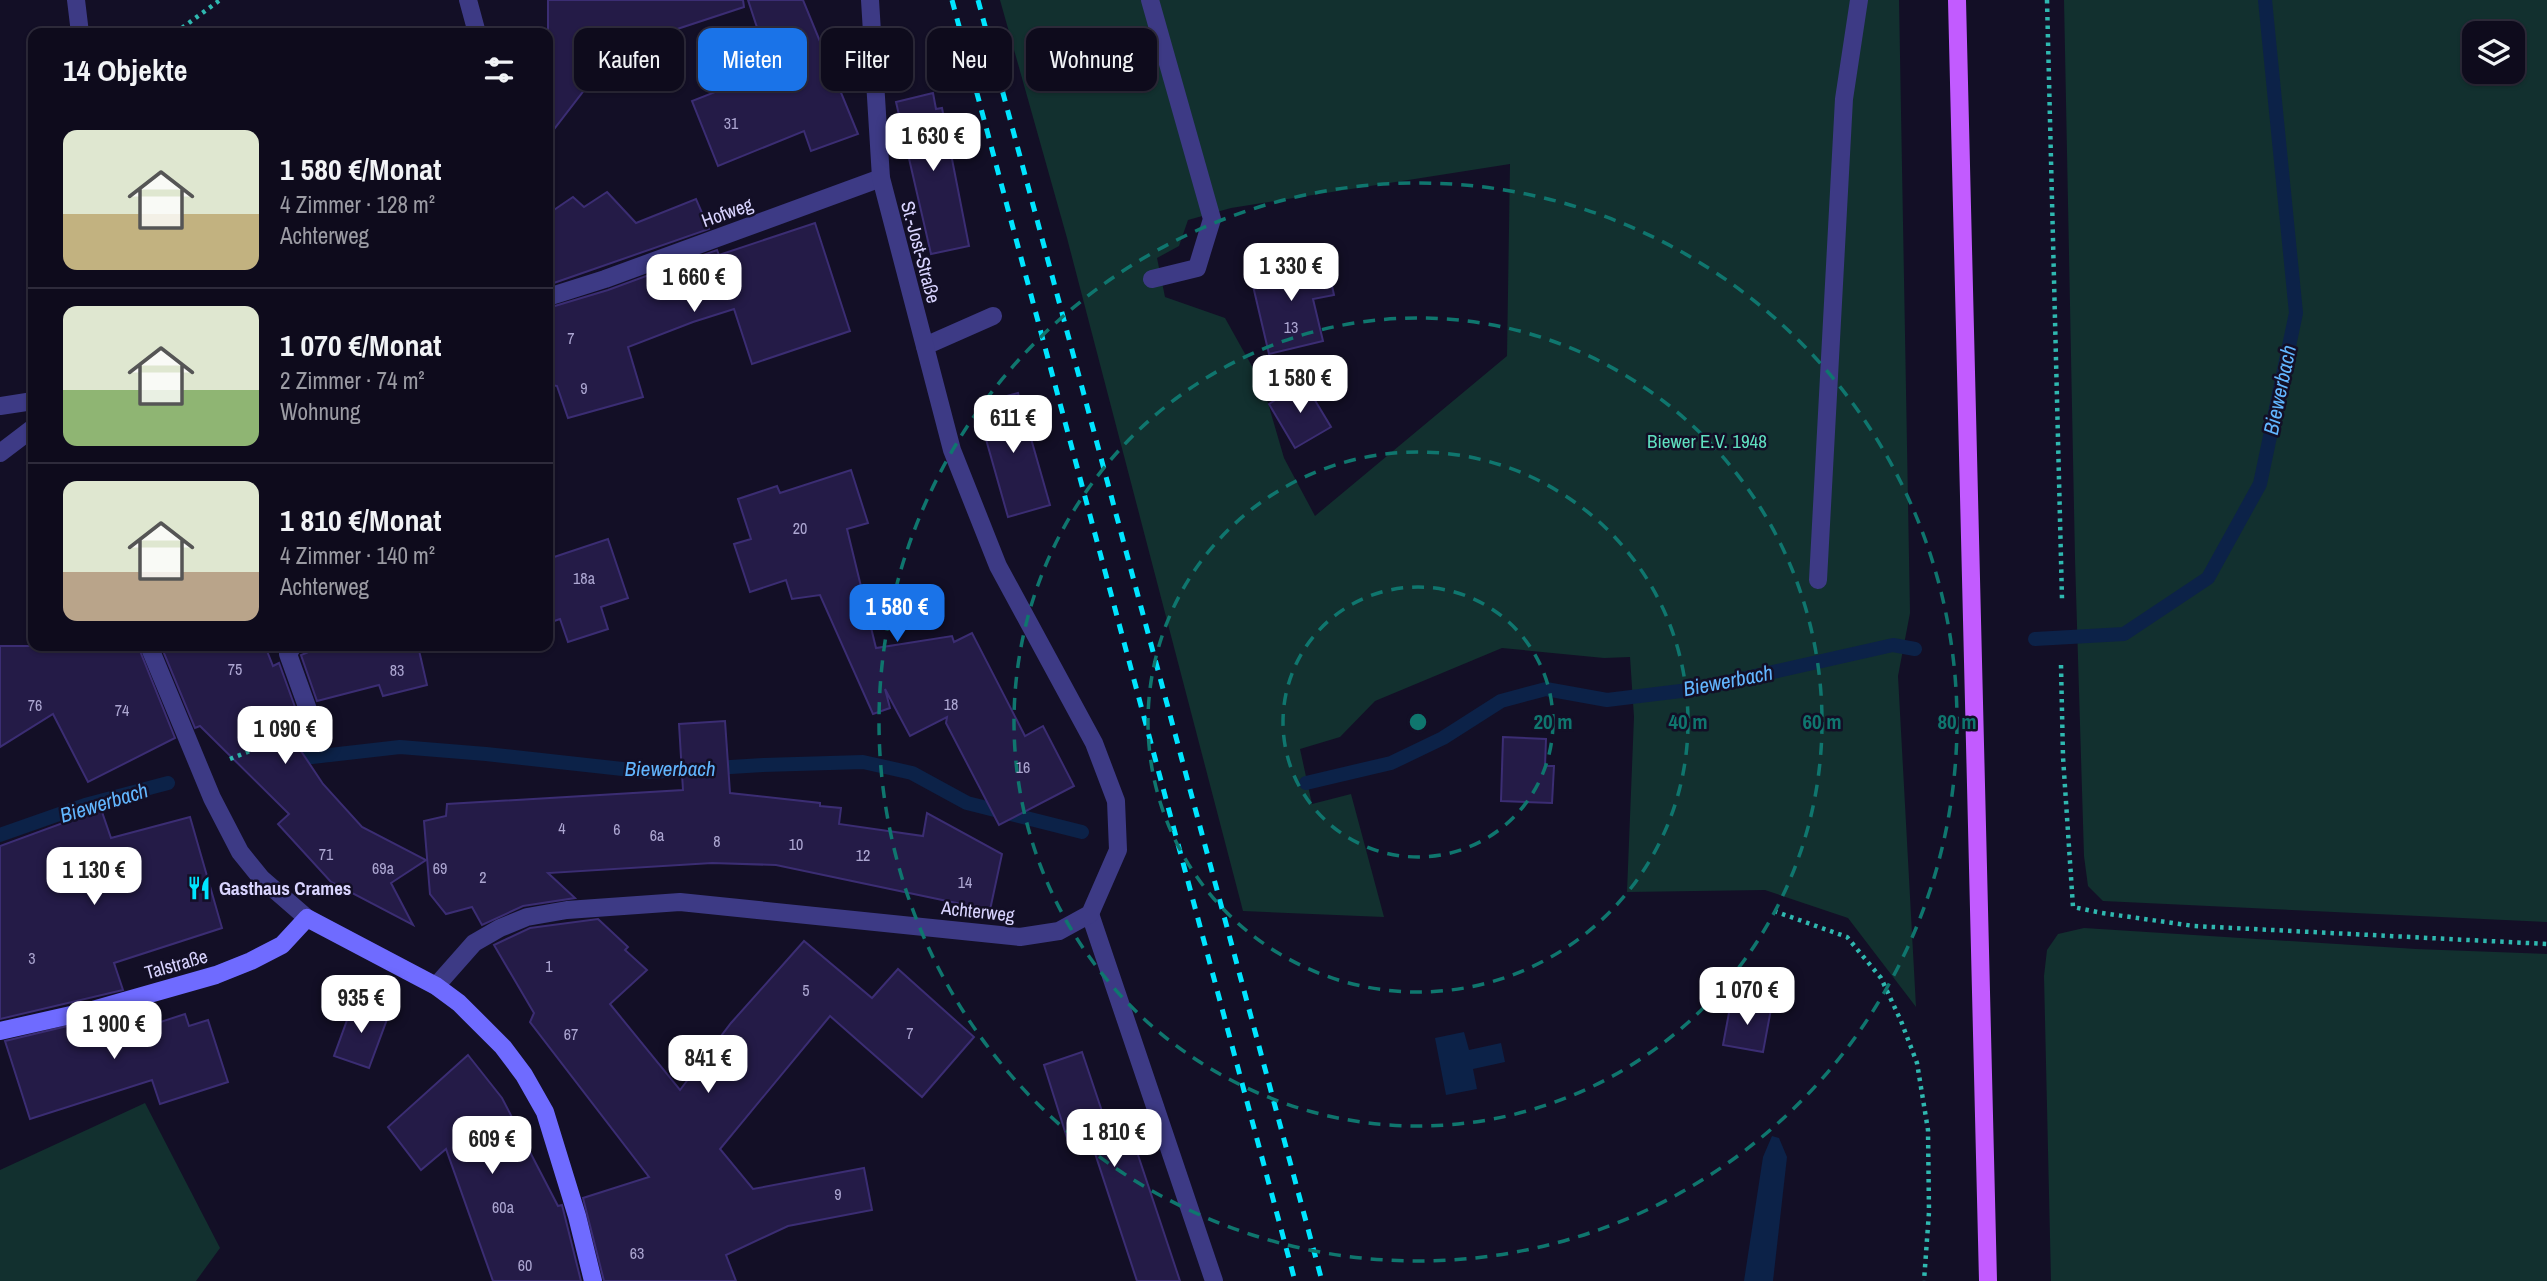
<!DOCTYPE html>
<html lang="de">
<head>
<meta charset="utf-8">
<style>
  :root { --surface:#0e0b1c; --page:#171425; --text:#f1f3f6; --muted:#9b9ba3; --line:#2e2b3b; --accent:#1a73e8 }
  body { margin:0; font-family:"Archivo Narrow",sans-serif; background:var(--page); color:var(--text); height:100vh; display:flex; flex-direction:column; font-size:26px; white-space:nowrap }
  * { box-sizing:border-box; margin:0 }
  p { font-size:23px; color:var(--muted) }
  .icon { flex:none; width:38px; height:38px; fill:none; stroke:currentColor; stroke-width:2; stroke-linecap:round; stroke-linejoin:round }
  .map { position:relative; flex:1; overflow:hidden }
  .drawer { position:absolute; left:28px; top:28px; width:525px; height:623px; display:flex; flex-direction:column; background:var(--surface); border-radius:14px; box-shadow:0 2px 5px #0004,0 0 0 2px var(--line) }
  .drawer>* { flex:none }
  .guide { position:absolute; left:574px; top:28px; width:665px; height:63px; display:flex; gap:14px }
  .controls { position:absolute; left:2462px; top:21px; display:grid; gap:14px }
  .controls a { display:grid; place-items:center; width:63px; height:63px; border-radius:14px; background:var(--surface); box-shadow:0 2px 5px #0004,0 0 0 2px var(--line); font-size:35px }
  .price { position:absolute; translate:-50% -60px; padding:0 16px; border-radius:14px; background:#fff; color:#222; font-size:23px; line-height:46px; filter:drop-shadow(0 2px 4px #0008) }
  .price::after { content:''; position:absolute; left:50%; top:42px; width:21px; height:16px; margin-left:-10px; background:inherit; clip-path:polygon(0 0,100% 0,50% 100%) }
  .price.on { background:var(--accent); color:#fff }
  ul { padding:0; list-style:none }
  li { display:flex; align-items:center; gap:21px; height:175px; padding:0 35px }
  li+li { border-top:2px solid var(--line) }
  li span { display:grid; place-items:center; flex:none; width:196px; height:140px; border-radius:14px; color:#555 }
  li>.icon { margin-inline-start:auto }
  span .icon { width:84px; height:84px; fill:#fffc; stroke-width:1 }
  li b { font-size:30px }
  h2 { display:flex; justify-content:space-between; align-items:center; height:84px; padding:0 35px; font-size:30px }
  .chip { padding:0 24px; border-radius:14px; background:var(--surface); box-shadow:0 2px 5px #0004,0 0 0 2px var(--line); font-size:24px; line-height:63px }
  .chip.on { background:var(--accent); color:#fff }
  .map>svg:first-child { display:block }
  .green { fill:#12302f; fill-rule:evenodd }
  .water { fill:#0c2248 }
  .lines { fill:none; stroke-linecap:round; stroke-linejoin:round }
  .stream { stroke:#0c2248; stroke-width:14 }
  .building { fill:#241b47; stroke:#3b2d73; stroke-width:2 }
  .path { stroke:#2fb8b0; stroke-width:4.5; stroke-dasharray:3.5 5; stroke-linecap:butt }
  .lane { stroke:#3d3a85; stroke-width:18 }
  .street { stroke:#3d3a85; stroke-width:18 }
  .secondary { stroke:#6f6bff; stroke-width:18 }
  .primary { stroke:#c25bff; stroke-width:18 }
  .rail { stroke:#00e5ff; stroke-width:5; stroke-dasharray:10 9; stroke-linecap:butt }
  .ring { fill:none; stroke:#0f766e; stroke-width:3.5; stroke-dasharray:12 9 }
  .labels { text-anchor:middle; stroke-width:5; stroke-linejoin:round; paint-order:stroke }
  .number-label { font-size:16px; fill:#aca6d1 }
  .street-label { font-size:19px; fill:#d9d4ff; stroke:#130f26 }
  .park-label { font-size:19px; fill:#5fe0c0; stroke:#130f26 }
  .poi-label { font-size:19px; font-weight:bold; fill:#d9d4ff; stroke:#130f26; text-anchor:start }
  .water-label { font-size:21px; font-style:italic; fill:#62b6ff; stroke:#130f26 }
  .centre { fill:#0f766e; stroke:#130f26; stroke-width:3.5 }
  .ring-label { font-size:21px; text-anchor:middle; font-weight:bold; fill:#0f766e; stroke:#130f26; stroke-width:5; stroke-linejoin:round; paint-order:stroke }
</style>
</head>
<body>
<div class="map">
<svg width="2547" height="1281" viewBox="0 0 2547 1281">
  <rect width="100%" height="100%" fill="#130f26"/>
  <g class="green">
    <path d="M 1000,0 L 1899,0 L 1910,613 L 1898,676 L 1916,1007 L 1848,918 L 1765,890 L 1627,892 L 1634,717 L 1630,657 L 1604,658 L 1502,648 L 1375,701 L 1340,737 L 1300,749 L 1312,804 L 1351,794 L 1384,917 L 1243,911 L 1067,238 ZM 1510,164 L 1507,356 L 1315,516 L 1284,458 L 1263,386 L 1225,318 L 1165,297 L 1157,258 L 1179,246 L 1188,220 L 1231,208 Z"/>
    <path d="M 2064,0 L 2547,0 L 2547,922 L 2103,901 L 2088,886 L 2084,856 L 2075,559 ZM 2474,33 L 2513,33 L 2513,72 L 2474,72 Z"/>
    <path d="M 2084,928 L 2416,949 L 2547,954 L 2547,1281 L 2051,1281 L 2044,976 L 2047,950 L 2058,934 Z"/>
    <path d="M 145,1103 L 220,1248 L 196,1281 L 0,1281 L 0,1170 Z"/>
  </g>
  <g class="water">
    <path d="M 1464,1032 L 1469,1050 L 1501,1043 L 1505,1062 L 1473,1069 L 1477,1089 L 1446,1095 L 1435,1038 Z"/>
    <path d="M 1772,1136 L 1779,1138 L 1787,1157 L 1773,1281 L 1744,1281 L 1763,1157 Z"/>
  </g>
  <g class="lines">
    <g class="stream">
      <path d="M 2035,639 L 2124,634 L 2208,578 L 2260,484 L 2296,313 L 2265,0"/>
      <path d="M 286,760 L 400,747 L 486,754 L 650,772 L 763,765 L 863,762 L 912,773 L 967,803 L 1082,832"/>
      <path d="M 1306,783 L 1391,763 L 1443,738 L 1501,701 L 1546,689 L 1607,700 L 1697,689 L 1893,645 L 1915,649"/>
      <path d="M 0,835 L 85,805 L 168,783"/>
    </g>
  </g>
  <g class="building">
    <path d="M 548,0 L 743,0 L 744,7 L 650,38 L 589,84 L 548,137 Z"/>
    <path d="M 748,0 L 803,0 L 858,134 L 811,151 L 804,131 L 718,166 L 692,101 L 771,70 Z"/>
    <path d="M 933,93 L 936,109 L 942,108 L 969,246 L 931,254 L 896,102 Z"/>
    <path d="M 607,192 L 636,223 L 696,199 L 709,229 L 548,285 L 548,214 L 573,197 L 584,207 Z"/>
    <path d="M 815,223 L 850,331 L 752,364 L 734,309 L 693,322 L 628,347 L 643,397 L 568,418 L 557,386 L 548,384 L 548,308 L 608,290 L 717,250 L 719,255 Z"/>
    <path d="M 1326,258 L 1334,295 L 1313,299 L 1323,341 L 1269,354 L 1250,273 Z"/>
    <path d="M 1304,382 L 1331,427 L 1295,448 L 1269,404 Z"/>
    <path d="M 1018,393 L 1050,505 L 1008,517 L 976,404 Z"/>
    <path d="M 851,470 L 868,523 L 847,529 L 876,648 L 952,636 L 954,642 L 972,633 L 1025,736 L 1043,726 L 1074,786 L 999,825 L 946,723 L 947,717 L 910,736 L 885,689 L 890,708 L 873,714 L 820,595 L 792,599 L 786,580 L 750,592 L 734,544 L 751,539 L 738,499 L 777,486 L 780,493 Z"/>
    <path d="M 608,539 L 628,598 L 601,607 L 608,629 L 568,642 L 560,619 L 548,623 L 548,559 Z"/>
    <path d="M 0,646 L 138,646 L 175,738 L 88,782 L 53,714 L 0,747 Z"/>
    <path d="M 161,646 L 265,646 L 273,666 L 279,663 L 295,707 L 291,708 L 297,722 L 285,727 L 323,784 L 362,827 L 426,860 L 391,883 L 413,925 L 331,882 L 278,824 L 289,814 L 200,726 L 195,728 Z"/>
    <path d="M 323,646 L 418,646 L 427,685 L 383,696 L 379,685 L 317,701 L 301,655 Z"/>
    <path d="M 725,721 L 730,793 L 820,803 L 820,806 L 841,808 L 839,824 L 923,836 L 927,813 L 1002,854 L 990,910 L 776,865 L 712,863 L 548,873 L 575,898 L 523,906 L 482,925 L 472,907 L 446,914 L 430,894 L 424,821 L 446,816 L 447,804 L 683,790 L 679,724 Z"/>
    <path d="M 1503,737 L 1546,739 L 1545,766 L 1554,766 L 1552,803 L 1501,801 Z"/>
    <path d="M 101,809 L 111,838 L 190,817 L 222,928 L 114,963 L 123,990 L 0,1019 L 0,846 Z"/>
    <path d="M 598,919 L 628,947 L 625,950 L 647,970 L 610,1004 L 680,1090 L 731,1023 L 804,941 L 872,998 L 898,969 L 974,1037 L 922,1097 L 830,1016 L 720,1149 L 753,1189 L 864,1168 L 872,1210 L 788,1226 L 726,1255 L 736,1281 L 604,1281 L 583,1198 L 649,1177 L 530,1022 L 534,1013 L 494,945 L 530,928 Z"/>
    <path d="M 354,1001 L 389,1014 L 369,1068 L 334,1056 Z"/>
    <path d="M 1731,1002 L 1771,1009 L 1763,1052 L 1723,1045 Z"/>
    <path d="M 130,1011 L 136,1030 L 185,1014 L 189,1026 L 208,1020 L 228,1082 L 160,1104 L 152,1080 L 30,1119 L 5,1041 Z"/>
    <path d="M 1082,1052 L 1108,1129 L 1127,1122 L 1180,1281 L 1137,1281 L 1089,1135 L 1100,1131 L 1068,1141 L 1044,1065 Z"/>
    <path d="M 468,1055 L 502,1098 L 558,1206 L 562,1205 L 581,1281 L 493,1281 L 446,1149 L 421,1170 L 388,1127 Z"/>
  </g>
  <g class="lines">
    <g class="path">
      <path d="M 2047,0 L 2062,599"/>
      <path d="M 175,33 L 220,0"/>
      <path d="M 2061,665 L 2063,757 L 2073,907 L 2102,913 L 2194,926 L 2547,944"/>
      <path d="M 230,759 L 287,736"/>
      <path d="M 1774,911 L 1847,937 L 1881,978 L 1901,1021 L 1917,1063 L 1928,1130 L 1929,1212 L 1924,1281"/>
    </g>
    <g class="lane">
      <path d="M 1150,0 L 1212,219 L 1197,268 L 1152,279"/>
      <path d="M 548,297 L 605,279 L 881,178"/>
      <path d="M 925,346 L 993,316"/>
      <path d="M 0,453 L 33,428"/>
      <path d="M 1818,580 L 1844,99 L 1859,0"/>
      <path d="M 293,646 L 288,654 L 310,715"/>
      <path d="M 1090,914 L 1214,1281"/>
    </g>
    <g class="street">
      <path d="M 76,0 L 80,33"/>
      <path d="M 468,0 L 477,33"/>
      <path d="M 0,406 L 33,401"/>
      <path d="M 149,646 L 212,798 L 240,852 L 261,878 L 307,918"/>
      <path d="M 436,986 L 474,943 L 500,928 L 527,917 L 567,910 L 680,902 L 1020,937 L 1059,931 L 1090,914 L 1118,850 L 1116,801 L 1094,743 L 998,566 L 952,450 L 881,178 L 870,0"/>
    </g>
    <path class="secondary" d="M 0,1031 L 93,1010 L 216,975 L 251,961 L 282,945 L 307,918 L 436,986 L 459,1003 L 503,1047 L 524,1075 L 545,1112 L 577,1216 L 593,1281"/>
    <path class="primary" d="M 1957,0 L 1988,1281"/>
    <g class="rail">
      <path d="M 952,0 L 1295,1281"/>
      <path d="M 978,0 L 1322,1281"/>
    </g>
  </g>
  <g class="ring">
    <circle cx="1418" cy="722" r="135"/>
    <circle cx="1418" cy="722" r="270"/>
    <circle cx="1418" cy="722" r="404"/>
    <circle cx="1418" cy="722" r="539"/>
  </g>
  <defs>
    <g id="restaurant-bare" transform="scale(1.89)"><path d="M-5-6h1v4h1v-4h1v4h1v-4h1v5L-1.5 .5V6h-2V.5L-5-1ZM5-6V6H3V1.5H1.5Q1.5-4 5-6Z" fill="#00e5ff" stroke="#130f26" stroke-width="2.5" paint-order="stroke"/></g>
  </defs>
  <g fill-rule="evenodd">
    <use href="#restaurant-bare" x="199" y="888"/>
  </g>
  <g class="labels">
    <g class="number-label">
      <text x="731" y="129">31</text>
      <text x="1291" y="333">13</text>
      <text x="571" y="344">7</text>
      <text x="584" y="394">9</text>
      <text x="800" y="534">20</text>
      <text x="584" y="584">18a</text>
      <text x="235" y="675">75</text>
      <text x="397" y="676">83</text>
      <text x="951" y="710">18</text>
      <text x="35" y="711">76</text>
      <text x="122" y="716">74</text>
      <text x="1023" y="773">16</text>
      <text x="562" y="834">4</text>
      <text x="617" y="835">6</text>
      <text x="657" y="841">6a</text>
      <text x="717" y="847">8</text>
      <text x="796" y="850">10</text>
      <text x="326" y="860">71</text>
      <text x="863" y="861">12</text>
      <text x="383" y="874">69a</text>
      <text x="440" y="874">69</text>
      <text x="483" y="883">2</text>
      <text x="965" y="888">14</text>
      <text x="32" y="964">3</text>
      <text x="549" y="972">1</text>
      <text x="806" y="996">5</text>
      <text x="910" y="1039">7</text>
      <text x="571" y="1040">67</text>
      <text x="838" y="1200">9</text>
      <text x="503" y="1213">60a</text>
      <text x="637" y="1259">63</text>
      <text x="525" y="1271">60</text>
    </g>
    <g class="street-label">
      <text transform="translate(727 212) rotate(-20)" y="7">Hofweg</text>
      <text transform="translate(921 252) rotate(75)" y="7">St.-Jost-Straße</text>
      <text transform="translate(978 911) rotate(6)" y="7">Achterweg</text>
      <text transform="translate(176 964) rotate(-16)" y="7">Talstraße</text>
    </g>
    <g class="park-label">
      <text x="1707" y="448">Biewer E.V. 1948</text>
    </g>
    <g class="poi-label">
      <text x="219" y="895">Gasthaus Crames</text>
    </g>
    <g class="water-label">
      <text transform="translate(2280 390) rotate(-78)" y="7">Biewerbach</text>
      <text transform="translate(1728 681) rotate(-11)" y="7">Biewerbach</text>
      <text x="670" y="776">Biewerbach</text>
      <text transform="translate(104 803) rotate(-17)" y="7">Biewerbach</text>
    </g>
  </g>
  <circle cx="1418" cy="722" r="10" class="centre"/>
  <g class="ring-label">
    <text x="1553" y="729">20 m</text>
    <text x="1688" y="729">40 m</text>
    <text x="1822" y="729">60 m</text>
    <text x="1957" y="729">80 m</text>
  </g>
</svg>
<div class="controls">
<a><svg class="icon" aria-label="layers" viewBox="0 0 24 24"><path d="M12 4l9 5-9 5-9-5zM3 14l9 5 9-5"/></svg></a>
</div>
<b class="price" style="left:933px;top:173px">1 630 €</b>
<b class="price" style="left:1291px;top:303px">1 330 €</b>
<b class="price" style="left:694px;top:314px">1 660 €</b>
<b class="price" style="left:1300px;top:415px">1 580 €</b>
<b class="price" style="left:1013px;top:455px">611 €</b>
<b class="price on" style="left:897px;top:644px">1 580 €</b>
<b class="price" style="left:285px;top:766px">1 090 €</b>
<b class="price" style="left:94px;top:907px">1 130 €</b>
<b class="price" style="left:1747px;top:1027px">1 070 €</b>
<b class="price" style="left:361px;top:1035px">935 €</b>
<b class="price" style="left:114px;top:1061px">1 900 €</b>
<b class="price" style="left:708px;top:1095px">841 €</b>
<b class="price" style="left:1114px;top:1169px">1 810 €</b>
<b class="price" style="left:492px;top:1176px">609 €</b>
<div class="guide">
<a class="chip">Kaufen</a>
<a class="chip on">Mieten</a>
<a class="chip">Filter</a>
<a class="chip">Neu</a>
<a class="chip">Wohnung</a>
</div>
<section class="drawer">
<h2>14 Objekte<svg class="icon" aria-label="filters" viewBox="0 0 24 24"><path d="M4 7h16M4 17h16"/><circle cx="9" cy="7" r="2"/><circle cx="15" cy="17" r="2"/></svg></h2>
<ul>
<li><span style="background:linear-gradient(#dfe7d0 60%,#c2b280 0)"><svg class="icon" aria-label="home" viewBox="0 0 24 24"><path d="M3 11l9-7 9 7M6 9v11h12V9"/></svg></span><div><b>1 580 €/Monat</b><p>4 Zimmer · 128 m²</p><p>Achterweg</p></div></li>
<li><span style="background:linear-gradient(#dfe7d0 60%,#8fb573 0)"><svg class="icon" aria-label="home" viewBox="0 0 24 24"><path d="M3 11l9-7 9 7M6 9v11h12V9"/></svg></span><div><b>1 070 €/Monat</b><p>2 Zimmer · 74 m²</p><p>Wohnung</p></div></li>
<li><span style="background:linear-gradient(#dfe7d0 65%,#b9a48a 0)"><svg class="icon" aria-label="home" viewBox="0 0 24 24"><path d="M3 11l9-7 9 7M6 9v11h12V9"/></svg></span><div><b>1 810 €/Monat</b><p>4 Zimmer · 140 m²</p><p>Achterweg</p></div></li>
</ul>
</section>
</div>
</body>
</html>
